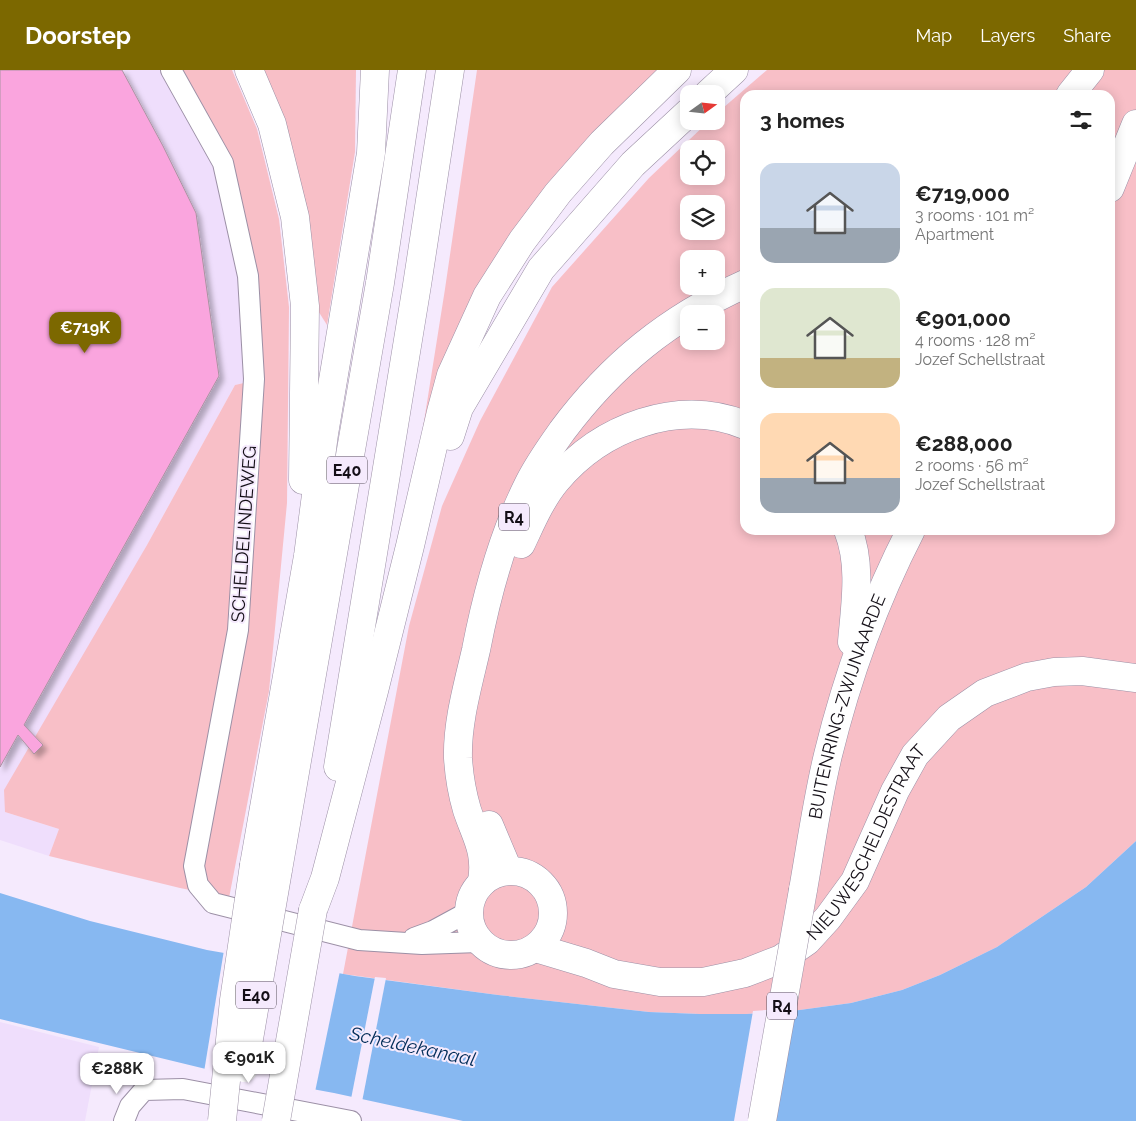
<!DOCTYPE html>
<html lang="en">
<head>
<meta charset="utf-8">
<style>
  :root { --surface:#fff; --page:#f6f6f6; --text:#222; --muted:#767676; --accent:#7c6800 }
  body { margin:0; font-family:Raleway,sans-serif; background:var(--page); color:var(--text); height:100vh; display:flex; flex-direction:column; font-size:19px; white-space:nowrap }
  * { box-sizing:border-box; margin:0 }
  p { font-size:16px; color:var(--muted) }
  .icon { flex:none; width:28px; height:28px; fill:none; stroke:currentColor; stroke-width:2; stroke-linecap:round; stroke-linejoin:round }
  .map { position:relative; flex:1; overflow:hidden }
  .details { position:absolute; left:740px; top:20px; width:375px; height:445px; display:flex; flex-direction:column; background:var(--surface); border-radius:15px; box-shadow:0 2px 12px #0003 }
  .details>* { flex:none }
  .needle { width:32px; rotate:75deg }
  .controls { position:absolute; left:680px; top:15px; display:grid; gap:10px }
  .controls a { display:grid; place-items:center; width:45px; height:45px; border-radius:10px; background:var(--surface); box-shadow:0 2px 12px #0003; font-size:25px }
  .price { position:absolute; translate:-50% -42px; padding:0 11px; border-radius:10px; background:#fff; color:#222; font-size:16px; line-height:32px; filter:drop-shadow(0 1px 2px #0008) }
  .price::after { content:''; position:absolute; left:50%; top:30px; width:15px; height:11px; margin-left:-8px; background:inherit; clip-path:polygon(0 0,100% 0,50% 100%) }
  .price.selected { background:var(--accent); color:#fff }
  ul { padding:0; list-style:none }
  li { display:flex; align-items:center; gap:15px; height:125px; padding:0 20px }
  li span { display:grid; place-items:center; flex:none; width:140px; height:100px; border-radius:15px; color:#555 }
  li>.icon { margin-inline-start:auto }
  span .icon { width:60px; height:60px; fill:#fffc; stroke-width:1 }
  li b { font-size:21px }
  h2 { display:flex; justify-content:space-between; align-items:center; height:60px; padding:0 20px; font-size:21px }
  header { display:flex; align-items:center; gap:30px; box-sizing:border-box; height:70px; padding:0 25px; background:var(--accent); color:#fff }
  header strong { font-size:24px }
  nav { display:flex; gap:28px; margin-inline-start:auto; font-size:18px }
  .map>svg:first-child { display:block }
  .built { fill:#efdefc }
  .green { fill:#f8bfc7; fill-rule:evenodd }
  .water { fill:#87b8f1 }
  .pier { fill:#f5eafd }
  .building { fill:#faa5de; stroke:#ab93a2; filter:url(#shadow) }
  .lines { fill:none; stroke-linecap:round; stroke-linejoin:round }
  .minor-casing { stroke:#9c90a6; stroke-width:22 }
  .secondary-casing { stroke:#9c90a6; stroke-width:29 }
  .trunk-casing { stroke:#9c90a6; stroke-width:29 }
  .motorway-casing { stroke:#9c90a6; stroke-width:29 }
  .minor { stroke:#fff; stroke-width:20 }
  .secondary { stroke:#fff; stroke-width:28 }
  .trunk { stroke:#fff; stroke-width:28 }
  .motorway { stroke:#fff; stroke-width:28 }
  .trunk-bridge-casing { stroke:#9c90a6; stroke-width:29; stroke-linecap:butt }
  .motorway-bridge-casing { stroke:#9c90a6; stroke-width:29; stroke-linecap:butt }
  .trunk-bridge { stroke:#fff; stroke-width:28 }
  .motorway-bridge { stroke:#fff; stroke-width:28 }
  .labels { text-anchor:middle; stroke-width:4; stroke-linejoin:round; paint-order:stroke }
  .shield { fill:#f5eafd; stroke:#58515c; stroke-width:1 }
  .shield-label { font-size:16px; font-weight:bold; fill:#140f17 }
  .street-label { font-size:18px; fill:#140f17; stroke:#f5eafd }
  .water-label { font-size:19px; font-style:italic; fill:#002c58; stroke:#f5eafd }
</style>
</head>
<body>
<header>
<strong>Doorstep</strong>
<nav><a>Map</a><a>Layers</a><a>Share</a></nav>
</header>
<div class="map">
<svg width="1136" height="1051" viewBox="0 0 1136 1051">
  <defs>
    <filter id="shadow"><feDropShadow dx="4.5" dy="4.5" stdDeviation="2.5" flood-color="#0004"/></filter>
  </defs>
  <rect width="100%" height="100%" fill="#f5eafd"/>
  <g class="built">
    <path d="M 0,0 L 181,0 L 232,90 L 262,309 L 235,315 L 147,475 L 5,742 L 59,759 L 49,786 L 0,770 Z"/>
    <path d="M 0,952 L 99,977 L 85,1051 L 0,1051 Z"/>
  </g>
  <g class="green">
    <path d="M 181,0 L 232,0 L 257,59 L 279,149 L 289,237 L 287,433 L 269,621 L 229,828 L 180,818 L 49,786 L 59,759 L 5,742 L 4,720 L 147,475 L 235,315 L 262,309 L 257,205 Z"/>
    <path d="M 260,0 L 356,0 L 355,82 L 327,255 L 315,236 Z"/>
    <path d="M 477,0 L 659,0 L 439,301 L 422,364 L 445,219 Z"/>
    <path d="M 767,0 L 1136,0 L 1136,771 L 1086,817 L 997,877 L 940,905 L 902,920 L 851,933 L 785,942 L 746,944 L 700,944 L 649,942 L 498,925 L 343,904 L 409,556 L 442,436 L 480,351 L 552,217 L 649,108 L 709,51 L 716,51 L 716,44 ZM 745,25 L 1110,25 L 1110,460 L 745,460 ZM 689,79 L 716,79 L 716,106 L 689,106 ZM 689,134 L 716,134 L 716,161 L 689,161 ZM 689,189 L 716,189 L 716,216 L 689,216 ZM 689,244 L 716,244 L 716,271 L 689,271 Z"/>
  </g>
  <path class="water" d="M 1136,771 L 1136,1051 L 463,1051 L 334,1023 L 210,1000 L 0,949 L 0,823 L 90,851 L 207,880 L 355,906 L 498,925 L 649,942 L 700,944 L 746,944 L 785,942 L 851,933 L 902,920 L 940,905 L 997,877 L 1086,817 Z"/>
  <g class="pier">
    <path d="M 224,880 L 340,901 L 315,1022 L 204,1002 Z"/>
    <path d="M 375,907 L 386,908 L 362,1032 L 351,1029 Z"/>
    <path d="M 796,938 L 776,1051 L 734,1051 L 753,941 Z"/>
  </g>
  <path class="building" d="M 0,0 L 122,0 L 163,76 L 196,143 L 219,306 L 24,655 L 43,675 L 34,684 L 18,665 L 0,697 Z"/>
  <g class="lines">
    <g class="minor-casing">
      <g id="minor">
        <path d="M 171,0 L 223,93 L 248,206 L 254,309 L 238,560 L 194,796 L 198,815 L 213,833 L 359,870 L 422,874 L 479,872"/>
        <path d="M 414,868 L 433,861 L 468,842"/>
        <path d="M 124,1051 L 130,1036 L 144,1020 L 183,1019 L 351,1051"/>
      </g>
    </g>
    <g class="secondary-casing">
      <g id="secondary">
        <circle cx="511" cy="843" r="42"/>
        <path id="s1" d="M 536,878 L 586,893 L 614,904 L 660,912 L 703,912 L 745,903 L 781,889 L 807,871 L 828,848 L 855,811 L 895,721 L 915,685 L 949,648 L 985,623 L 1027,607 L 1054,602 L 1082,601 L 1136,608"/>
      </g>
    </g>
    <g class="trunk-casing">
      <g id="trunk">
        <path d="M 1070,25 L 1090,0"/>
        <path d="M 1110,118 L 1136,54"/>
        <path d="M 848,460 C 862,495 855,536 852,572"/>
        <path d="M 521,474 C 531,453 541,429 556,411 C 601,357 678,328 745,355"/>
        <path d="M 489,755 L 508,800"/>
        <path d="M 482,812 C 487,781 476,767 467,740 C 462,723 459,705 458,688 C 457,652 468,615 476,580 C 487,523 502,467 528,415 C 537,396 550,378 562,361 C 612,294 669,248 745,214"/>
        <path id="s2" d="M 803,820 C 811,775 817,730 828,685 C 847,607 874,532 911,460"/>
      </g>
    </g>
    <g class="motorway-casing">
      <g id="motorway">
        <path d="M 249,0 L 272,54 L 295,147 L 305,236 L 303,410"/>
        <path d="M 708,24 L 734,0"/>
        <path d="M 450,366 L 459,338 L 541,199 L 633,94 L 689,42"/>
        <path d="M 338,697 L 417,215 L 450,0"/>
        <path d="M 254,795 L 308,486 L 324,364 L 371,83 L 375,0"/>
        <path d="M 278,800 L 380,213 L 412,0"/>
        <path d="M 313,840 L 325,808 L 374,621 L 410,476 L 441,342 L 451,305 L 487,226 L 522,171 L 558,123 L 602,73 L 677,0"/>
      </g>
    </g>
    <use href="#minor" class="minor"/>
    <use href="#secondary" class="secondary"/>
    <use href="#trunk" class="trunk"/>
    <use href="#motorway" class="motorway"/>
    <g class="trunk-bridge-casing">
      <path id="trunk-bridge" d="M 762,1051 L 803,820"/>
    </g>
    <g class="motorway-bridge-casing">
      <g id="motorway-bridge">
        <path d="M 244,998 L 278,800"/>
        <path d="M 222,1051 L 234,930 L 254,795"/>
        <path d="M 276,1051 L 313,840"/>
      </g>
    </g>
    <use href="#trunk-bridge" class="trunk-bridge"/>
    <use href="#motorway-bridge" class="motorway-bridge"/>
  </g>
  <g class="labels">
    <g class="shield">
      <rect x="327" y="386.5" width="40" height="27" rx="4"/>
      <rect x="499" y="433.5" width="30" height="27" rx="4"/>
      <rect x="236" y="911.5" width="40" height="27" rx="4"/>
      <rect x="767" y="922.5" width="30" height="27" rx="4"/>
    </g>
    <g class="shield-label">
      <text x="347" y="406">E40</text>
      <text x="514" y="453">R4</text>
      <text x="256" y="931">E40</text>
      <text x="782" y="942">R4</text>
    </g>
    <g class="street-label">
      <text transform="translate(244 464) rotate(-86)" y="6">SCHELDELINDEWEG</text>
      <text dy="6" stroke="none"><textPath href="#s2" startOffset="189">BUITENRING-ZWIJNAARDE</textPath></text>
      <text dy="6" stroke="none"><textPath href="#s1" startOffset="401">NIEUWESCHELDESTRAAT</textPath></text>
    </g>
    <g class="water-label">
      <text transform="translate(413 976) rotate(12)" y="7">Scheldekanaal</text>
    </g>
  </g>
</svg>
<div class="controls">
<a><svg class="needle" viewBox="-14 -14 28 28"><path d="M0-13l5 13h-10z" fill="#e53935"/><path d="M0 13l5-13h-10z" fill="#767676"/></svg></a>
<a><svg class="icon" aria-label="locate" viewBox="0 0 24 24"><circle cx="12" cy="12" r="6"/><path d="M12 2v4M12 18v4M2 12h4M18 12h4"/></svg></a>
<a><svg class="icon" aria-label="layers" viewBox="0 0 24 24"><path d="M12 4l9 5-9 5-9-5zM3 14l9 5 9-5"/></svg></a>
<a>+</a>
<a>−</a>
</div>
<b class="price selected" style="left:85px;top:284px">€719K</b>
<b class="price" style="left:249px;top:1014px">€901K</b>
<b class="price" style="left:117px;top:1025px">€288K</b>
<section class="details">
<h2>3 homes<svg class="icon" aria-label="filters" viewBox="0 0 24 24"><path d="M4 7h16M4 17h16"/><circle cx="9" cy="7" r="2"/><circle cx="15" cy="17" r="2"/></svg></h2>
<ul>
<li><span style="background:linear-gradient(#c9d6e8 65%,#9aa5b1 0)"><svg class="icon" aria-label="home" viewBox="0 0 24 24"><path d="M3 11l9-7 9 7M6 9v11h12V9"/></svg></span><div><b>€719,000</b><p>3 rooms · 101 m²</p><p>Apartment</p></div></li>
<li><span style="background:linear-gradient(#dfe7d0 70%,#c2b280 0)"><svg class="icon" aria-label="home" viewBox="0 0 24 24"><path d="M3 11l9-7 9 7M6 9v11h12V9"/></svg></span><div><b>€901,000</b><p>4 rooms · 128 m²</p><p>Jozef Schellstraat</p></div></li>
<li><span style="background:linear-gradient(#ffd9b3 65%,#9aa5b1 0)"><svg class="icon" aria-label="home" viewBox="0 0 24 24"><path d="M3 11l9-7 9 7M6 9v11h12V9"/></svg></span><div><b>€288,000</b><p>2 rooms · 56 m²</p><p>Jozef Schellstraat</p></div></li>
</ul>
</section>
</div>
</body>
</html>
